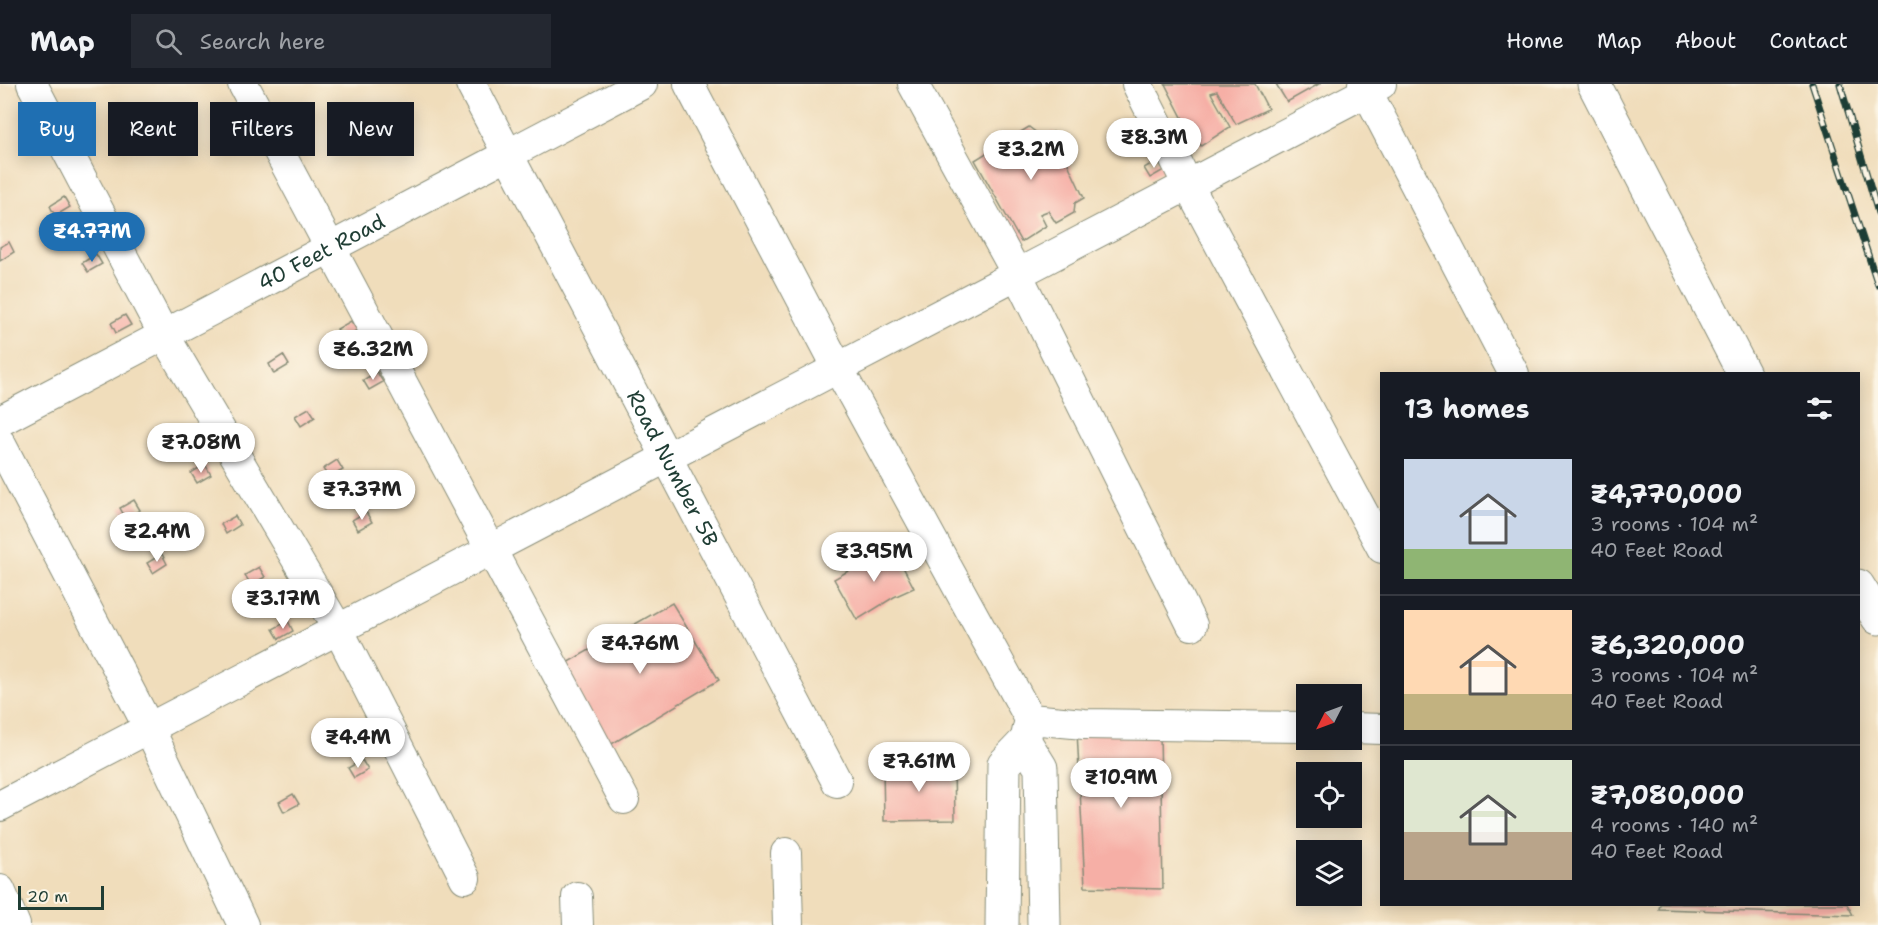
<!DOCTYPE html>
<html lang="en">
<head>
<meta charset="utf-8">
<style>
  :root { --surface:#171b24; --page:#242831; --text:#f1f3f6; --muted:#9ea1a6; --line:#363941; --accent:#1f6fb2 }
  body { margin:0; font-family:"Shantell Sans",sans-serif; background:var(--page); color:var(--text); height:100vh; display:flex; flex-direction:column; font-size:22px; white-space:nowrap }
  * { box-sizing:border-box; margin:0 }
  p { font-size:20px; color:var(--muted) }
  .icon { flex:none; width:33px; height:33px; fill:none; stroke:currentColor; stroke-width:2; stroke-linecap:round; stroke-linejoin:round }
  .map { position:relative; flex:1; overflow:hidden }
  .side { position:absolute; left:1380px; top:288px; width:480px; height:534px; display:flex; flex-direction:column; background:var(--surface); border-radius:0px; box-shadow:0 3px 15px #0003 }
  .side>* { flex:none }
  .hud { position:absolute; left:18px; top:18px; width:570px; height:54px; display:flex; gap:12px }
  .needle { width:39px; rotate:228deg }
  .buttons { position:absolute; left:1296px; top:600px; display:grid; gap:12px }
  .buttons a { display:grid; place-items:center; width:66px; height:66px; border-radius:0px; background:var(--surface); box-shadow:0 3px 15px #0003; font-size:30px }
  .scale { position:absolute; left:18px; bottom:15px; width:86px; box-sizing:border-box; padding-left:6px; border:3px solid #1f3d34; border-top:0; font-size:16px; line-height:21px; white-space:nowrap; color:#1f3d34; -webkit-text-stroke:4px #fcf5e5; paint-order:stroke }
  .price { position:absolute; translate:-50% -51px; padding:0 14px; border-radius:21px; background:#fff; color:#222; font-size:20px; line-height:39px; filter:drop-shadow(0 2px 3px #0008) }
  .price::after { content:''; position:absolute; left:50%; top:36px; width:18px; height:14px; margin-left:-9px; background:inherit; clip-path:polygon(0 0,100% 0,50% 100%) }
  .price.on { background:var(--accent); color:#fff }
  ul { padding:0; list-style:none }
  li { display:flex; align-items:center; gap:18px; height:150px; padding:0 24px }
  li+li { border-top:2px solid var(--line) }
  li span { display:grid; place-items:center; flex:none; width:168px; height:120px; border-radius:0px; color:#555 }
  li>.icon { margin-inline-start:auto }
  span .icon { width:72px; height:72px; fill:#fffc; stroke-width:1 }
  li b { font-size:26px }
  h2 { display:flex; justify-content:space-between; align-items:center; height:72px; padding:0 24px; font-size:26px }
  .chip { padding:0 21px; border-radius:0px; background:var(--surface); box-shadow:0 3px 15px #0003; font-size:21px; line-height:54px }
  .chip.on { background:var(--accent); color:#fff }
  header { display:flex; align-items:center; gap:36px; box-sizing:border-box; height:84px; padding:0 30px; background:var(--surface); border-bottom:2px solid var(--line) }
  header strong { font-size:28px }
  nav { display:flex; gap:33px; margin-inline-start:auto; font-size:21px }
  .search { width:420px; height:54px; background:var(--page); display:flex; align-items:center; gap:15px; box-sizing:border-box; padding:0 21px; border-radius:0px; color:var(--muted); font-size:22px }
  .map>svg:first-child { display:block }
  .building { fill:#f6afa6 }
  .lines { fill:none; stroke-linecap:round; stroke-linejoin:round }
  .street-casing { stroke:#888d78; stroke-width:32 }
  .secondary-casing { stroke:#888d78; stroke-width:35 }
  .street { stroke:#fff; stroke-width:30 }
  .secondary { stroke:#fff; stroke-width:33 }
  .rail-casing { stroke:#1f3d34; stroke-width:7 }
  .rail { stroke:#fcf5e5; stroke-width:4.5; stroke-dasharray:14; stroke-linecap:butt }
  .labels { text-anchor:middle; stroke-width:6; stroke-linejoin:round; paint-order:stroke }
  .street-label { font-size:21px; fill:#1f3d34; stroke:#fcf5e5 }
</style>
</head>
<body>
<header>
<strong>Map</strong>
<div class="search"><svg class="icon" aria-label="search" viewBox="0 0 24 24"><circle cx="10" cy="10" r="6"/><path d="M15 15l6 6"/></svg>Search here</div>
<nav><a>Home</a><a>Map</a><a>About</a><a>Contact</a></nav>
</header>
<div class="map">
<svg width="1878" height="841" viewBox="0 0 1878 841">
  <rect width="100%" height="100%" fill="#fcf5e5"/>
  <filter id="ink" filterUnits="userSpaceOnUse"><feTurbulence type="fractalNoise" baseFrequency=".0167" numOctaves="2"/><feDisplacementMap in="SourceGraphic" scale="12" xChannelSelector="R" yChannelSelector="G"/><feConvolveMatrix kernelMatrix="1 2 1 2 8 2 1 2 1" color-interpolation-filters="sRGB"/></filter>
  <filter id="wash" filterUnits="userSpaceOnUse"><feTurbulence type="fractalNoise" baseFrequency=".008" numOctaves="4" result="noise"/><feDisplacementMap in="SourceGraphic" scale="24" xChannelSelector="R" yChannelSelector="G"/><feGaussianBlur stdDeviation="1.35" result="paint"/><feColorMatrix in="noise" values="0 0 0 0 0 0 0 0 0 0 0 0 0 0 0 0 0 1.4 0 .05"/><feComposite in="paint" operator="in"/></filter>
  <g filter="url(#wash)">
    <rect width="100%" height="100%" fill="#f0ddbb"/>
    <g id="blocks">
      <g class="building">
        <path d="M 1165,0 L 1255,0 L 1268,25 L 1236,40 L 1217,7 L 1211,9 L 1230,43 L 1201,62 L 1182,33 Z"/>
        <path d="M 1276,0 L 1319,0 L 1287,18 Z"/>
        <path d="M 1029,43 L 1042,53 L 1053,48 L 1084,114 L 1075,119 L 1074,129 L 1056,139 L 1048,127 L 1040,130 L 1046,142 L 1021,158 L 975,76 Z"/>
        <path d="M 1158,76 L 1164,86 L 1150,94 L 1144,84 Z"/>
        <path d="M 64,113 L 70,123 L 55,132 L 50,122 Z"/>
        <path d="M 9,158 L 14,168 L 0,177 L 0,163 Z"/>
        <path d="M 96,170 L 102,180 L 88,188 L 82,179 Z"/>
        <path d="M 125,231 L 131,241 L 116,249 L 111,239 Z"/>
        <path d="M 351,237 L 357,246 L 343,255 L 337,245 Z"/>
        <path d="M 283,271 L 289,281 L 274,290 L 269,280 Z"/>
        <path d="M 377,288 L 383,298 L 369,306 L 363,296 Z"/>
        <path d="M 309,324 L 315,333 L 301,342 L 295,332 Z"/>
        <path d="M 337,376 L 343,386 L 329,394 L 323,385 Z"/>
        <path d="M 205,380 L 211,391 L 197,399 L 191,389 Z"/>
        <path d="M 134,416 L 140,426 L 126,435 L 120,424 Z"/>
        <path d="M 366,428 L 372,438 L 358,446 L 352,436 Z"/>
        <path d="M 235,432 L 240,441 L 226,450 L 221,440 Z"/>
        <path d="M 892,462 L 914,504 L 894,513 L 857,536 L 834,495 Z"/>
        <path d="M 162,470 L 167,480 L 153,489 L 147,479 Z"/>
        <path d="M 259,483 L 265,493 L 251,501 L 245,491 Z"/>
        <path d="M 672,519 L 719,596 L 605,664 L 563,581 Z"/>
        <path d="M 288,537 L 293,547 L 279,555 L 273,545 Z"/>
        <path d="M 1077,647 L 1160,649 L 1163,805 L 1085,803 Z"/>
        <path d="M 362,676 L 368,686 L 354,694 L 348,684 Z"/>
        <path d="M 954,682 L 955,736 L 884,737 L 883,683 Z"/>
        <path d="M 293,710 L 299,720 L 284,728 L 279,718 Z"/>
        <path d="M 1660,820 L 1847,820 L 1853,831 L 1659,825 Z"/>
      </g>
    </g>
  </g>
  <g filter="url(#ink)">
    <use href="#blocks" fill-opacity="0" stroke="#888d78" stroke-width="1.5"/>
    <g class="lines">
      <g class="street-casing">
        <g id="street">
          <path d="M 32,0 L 164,251 L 338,545 L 465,794"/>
          <path d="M 243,0 L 624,715"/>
          <path id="s1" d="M 471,0 L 837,698"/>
          <path d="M 689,0 L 838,284 L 1030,635 L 1025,658"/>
          <path d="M 913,0 L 1017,190 L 1192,541"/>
          <path d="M 1137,0 L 1188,101 L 1382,464"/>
          <path d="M 1363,0 L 1514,290"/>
          <path id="s2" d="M 0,337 L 642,0"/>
          <path d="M 0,359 L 149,644 L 243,841"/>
          <path d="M 1030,635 L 1084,640 L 1306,643"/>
          <path d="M 1352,644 L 1382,645"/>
          <path d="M 0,722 L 1381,0"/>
          <path d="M 786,769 L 788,841"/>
          <path d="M 0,806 L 15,841"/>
          <path d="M 577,813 L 578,841"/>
        </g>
      </g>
      <g class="secondary-casing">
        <g id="secondary">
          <path d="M 1594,0 L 1744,290"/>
          <path d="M 1858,502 L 1878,534"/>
          <path d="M 1002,841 L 1004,680 L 1025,658 L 1041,684 L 1044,841"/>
        </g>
      </g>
      <use href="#street" class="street"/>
      <use href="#secondary" class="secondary"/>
      <g class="rail-casing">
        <g id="rail">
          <path d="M 1812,0 L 1878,201"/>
          <path d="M 1840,0 L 1878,129"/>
        </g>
      </g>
      <use href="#rail" class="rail"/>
    </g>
  </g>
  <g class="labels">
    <g class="street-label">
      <text dy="7" stroke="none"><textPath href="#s2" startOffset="363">40 Feet Road</textPath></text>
      <text dy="7" stroke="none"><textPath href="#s1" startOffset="434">Road Number 5B</textPath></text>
    </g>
  </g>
</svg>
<div class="buttons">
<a><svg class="needle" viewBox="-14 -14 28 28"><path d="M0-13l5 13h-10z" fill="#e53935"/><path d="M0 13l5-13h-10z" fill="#9ea1a6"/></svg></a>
<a><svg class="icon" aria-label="locate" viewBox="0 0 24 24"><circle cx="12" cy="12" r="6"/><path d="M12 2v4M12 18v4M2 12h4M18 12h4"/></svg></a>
<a><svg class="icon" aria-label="layers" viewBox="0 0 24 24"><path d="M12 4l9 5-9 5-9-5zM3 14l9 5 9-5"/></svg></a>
</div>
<div class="scale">20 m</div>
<b class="price" style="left:1154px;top:85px">₹8.3M</b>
<b class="price" style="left:1031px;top:97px">₹3.2M</b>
<b class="price on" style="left:92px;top:179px">₹4.77M</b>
<b class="price" style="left:373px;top:297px">₹6.32M</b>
<b class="price" style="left:201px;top:390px">₹7.08M</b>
<b class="price" style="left:362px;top:437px">₹7.37M</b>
<b class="price" style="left:157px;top:479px">₹2.4M</b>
<b class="price" style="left:874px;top:499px">₹3.95M</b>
<b class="price" style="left:283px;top:546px">₹3.17M</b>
<b class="price" style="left:640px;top:591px">₹4.76M</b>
<b class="price" style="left:358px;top:685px">₹4.4M</b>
<b class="price" style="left:919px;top:709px">₹7.61M</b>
<b class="price" style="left:1121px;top:725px">₹10.9M</b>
<div class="hud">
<a class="chip on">Buy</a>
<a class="chip">Rent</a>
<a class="chip">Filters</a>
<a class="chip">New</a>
</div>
<section class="side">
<h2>13 homes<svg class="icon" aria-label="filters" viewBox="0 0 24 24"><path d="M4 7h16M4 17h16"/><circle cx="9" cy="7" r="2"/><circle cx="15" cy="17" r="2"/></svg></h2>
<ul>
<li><span style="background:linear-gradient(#c9d6e8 75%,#8fb573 0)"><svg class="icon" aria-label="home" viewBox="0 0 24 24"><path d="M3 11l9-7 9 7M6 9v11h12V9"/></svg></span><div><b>₹4,770,000</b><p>3 rooms · 104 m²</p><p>40 Feet Road</p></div></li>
<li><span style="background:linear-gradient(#ffd9b3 70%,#c2b280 0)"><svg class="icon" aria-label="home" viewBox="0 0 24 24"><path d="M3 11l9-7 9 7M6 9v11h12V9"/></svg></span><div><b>₹6,320,000</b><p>3 rooms · 104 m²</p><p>40 Feet Road</p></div></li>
<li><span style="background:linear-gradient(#dfe7d0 60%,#b9a48a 0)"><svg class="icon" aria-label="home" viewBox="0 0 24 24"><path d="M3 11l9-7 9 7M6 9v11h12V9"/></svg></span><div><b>₹7,080,000</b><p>4 rooms · 140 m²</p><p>40 Feet Road</p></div></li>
</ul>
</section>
</div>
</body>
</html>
